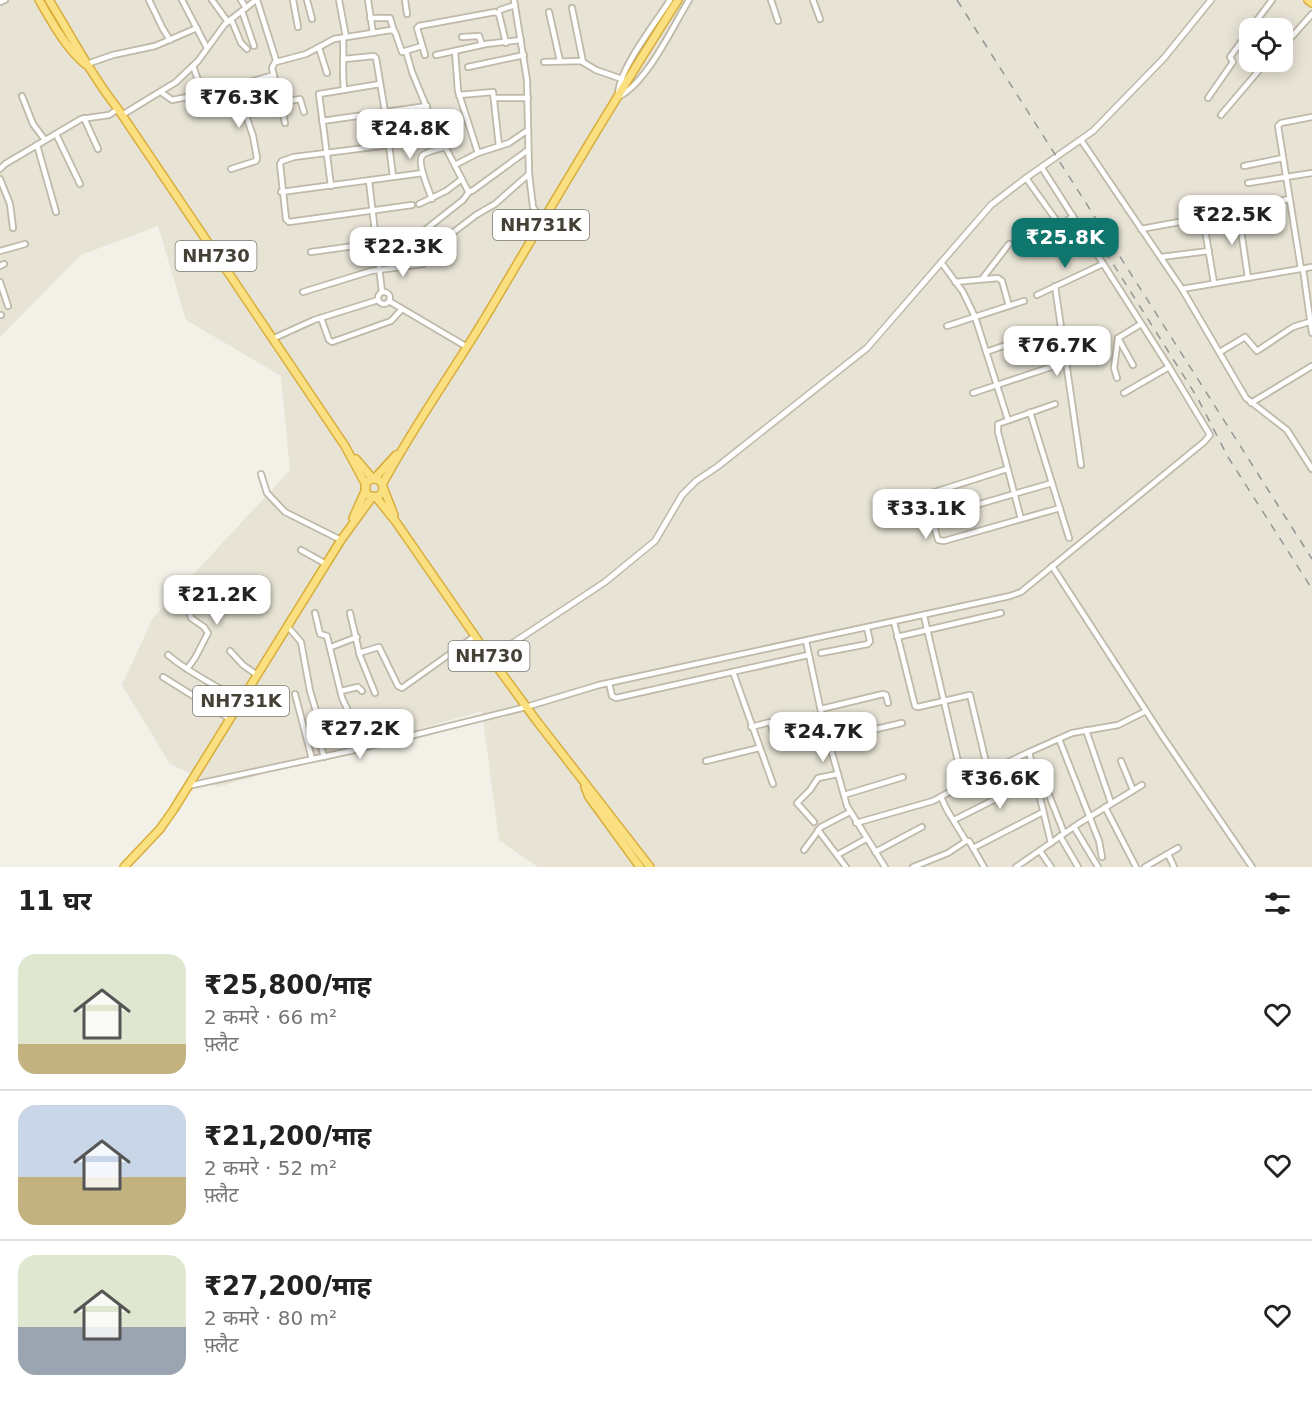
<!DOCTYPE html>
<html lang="hi">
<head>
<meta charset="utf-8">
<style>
  :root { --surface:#fff; --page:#f6f6f6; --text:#222; --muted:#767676; --line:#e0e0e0; --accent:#0f766e }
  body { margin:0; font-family:"DejaVu Sans","Noto Sans Devanagari",sans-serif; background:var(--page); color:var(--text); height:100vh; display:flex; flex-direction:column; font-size:22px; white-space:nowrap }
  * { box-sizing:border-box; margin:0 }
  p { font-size:20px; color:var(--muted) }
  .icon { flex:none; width:33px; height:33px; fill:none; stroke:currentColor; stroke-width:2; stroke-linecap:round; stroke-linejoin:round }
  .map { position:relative; height:867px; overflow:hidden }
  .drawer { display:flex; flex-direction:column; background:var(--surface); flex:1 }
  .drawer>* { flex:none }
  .fabs { position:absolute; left:1239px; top:18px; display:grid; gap:12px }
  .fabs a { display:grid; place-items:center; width:54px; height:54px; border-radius:12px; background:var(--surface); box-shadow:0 3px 15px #0003; font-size:30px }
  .price { position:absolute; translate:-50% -51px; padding:0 14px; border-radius:12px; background:#fff; color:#222; font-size:20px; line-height:39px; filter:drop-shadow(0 2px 3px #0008) }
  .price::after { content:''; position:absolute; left:50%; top:36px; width:18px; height:14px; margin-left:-9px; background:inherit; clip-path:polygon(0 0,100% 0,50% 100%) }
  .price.on { background:var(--accent); color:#fff }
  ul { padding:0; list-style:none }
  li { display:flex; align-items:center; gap:18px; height:150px; padding:0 18px }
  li+li { border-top:2px solid var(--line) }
  li span { display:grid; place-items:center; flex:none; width:168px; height:120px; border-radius:18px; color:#555 }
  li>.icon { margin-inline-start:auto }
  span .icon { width:72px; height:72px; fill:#fffc; stroke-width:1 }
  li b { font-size:26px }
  h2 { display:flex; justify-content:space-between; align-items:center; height:72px; padding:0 18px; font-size:26px }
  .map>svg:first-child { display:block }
  .residential { fill:#e7e3d5; fill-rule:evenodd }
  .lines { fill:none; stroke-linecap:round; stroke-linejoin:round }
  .minor-casing { stroke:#beb9a9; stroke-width:8 }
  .tertiary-casing { stroke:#beb9a9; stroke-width:8 }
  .trunk-casing { stroke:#d9ad3b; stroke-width:10 }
  .minor { stroke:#fff; stroke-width:4.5 }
  .tertiary { stroke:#fff; stroke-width:5 }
  .trunk { stroke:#fae081; stroke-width:7 }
  .rail { stroke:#969696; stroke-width:1.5; stroke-dasharray:8 8; stroke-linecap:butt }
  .labels { text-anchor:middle; stroke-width:6; stroke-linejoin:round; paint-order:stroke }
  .shield { fill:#fff; stroke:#7d7a72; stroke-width:1.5 }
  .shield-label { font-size:18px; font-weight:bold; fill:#454136 }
</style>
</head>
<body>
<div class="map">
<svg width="1312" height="867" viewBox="0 0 1312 867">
  <rect width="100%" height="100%" fill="#f3f0e7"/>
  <path class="residential" d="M 0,0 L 1312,0 L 1312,867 L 538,867 L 499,840 L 482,711 L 218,787 L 170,764 L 122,685 L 153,618 L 290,470 L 281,376 L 186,320 L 158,226 L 81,255 L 0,337 ZM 1250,28 L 1282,28 L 1282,62 L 1250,62 Z"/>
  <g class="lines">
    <g class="minor-casing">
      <g id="minor">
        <path d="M 149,0 L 163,29 L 170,40"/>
        <path d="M 182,0 L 207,48"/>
        <path d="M 212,0 L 228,22"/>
        <path d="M 241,0 L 246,8"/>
        <path d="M 257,0 L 276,60 L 272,68 L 285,123"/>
        <path d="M 293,0 L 298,27"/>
        <path d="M 307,0 L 312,19"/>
        <path d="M 339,0 L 346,37"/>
        <path d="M 368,0 L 373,33"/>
        <path d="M 405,0 L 407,14"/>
        <path d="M 514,0 L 527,80 L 529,174 L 533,207 L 543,221"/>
        <path d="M 771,0 L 778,21"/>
        <path d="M 813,0 L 820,19"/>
        <path d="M 0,2 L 5,0"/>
        <path d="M 572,8 L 583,62"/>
        <path d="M 500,10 L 515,5"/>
        <path d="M 242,11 L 254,46"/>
        <path d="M 549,12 L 560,61"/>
        <path d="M 370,18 L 390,18 L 394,31"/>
        <path d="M 231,19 L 241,43 L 247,49"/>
        <path d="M 1251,28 L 1272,0"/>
        <path d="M 462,37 L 479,36 L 482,45"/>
        <path d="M 343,38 C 344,56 342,72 344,90"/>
        <path d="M 1282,44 L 1288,41 L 1312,14"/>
        <path d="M 319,48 L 327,73"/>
        <path d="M 406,51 L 412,72 L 433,123 L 468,191 L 472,191 L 528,150"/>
        <path d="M 455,51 L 458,91 L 478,153"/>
        <path d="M 425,55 L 417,28 L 419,26 L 495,12 L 499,14 L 506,43"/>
        <path d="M 436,55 L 486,44 L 521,40"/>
        <path d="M 344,59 L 374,56 L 376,58 L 385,112 L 393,177"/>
        <path d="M 276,62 L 306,54 L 334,39 L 391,30 L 395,32 L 402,52 L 422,46"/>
        <path d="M 544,62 L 581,61 L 596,70 L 622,79"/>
        <path d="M 87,64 L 113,55 L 155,46 L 197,28"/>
        <path d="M 193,66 L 203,94"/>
        <path d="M 468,67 L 524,55"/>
        <path d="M 161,92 L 172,100 L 218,91 L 274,75"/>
        <path d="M 618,94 C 620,67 655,24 670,0"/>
        <path d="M 459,95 L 493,92 L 499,146"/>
        <path d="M 22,96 L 33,124 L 45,140"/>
        <path d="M 618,97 C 647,83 672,28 689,0"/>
        <path d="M 494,98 L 528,98"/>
        <path d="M 1208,98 L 1233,62 L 1230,57 L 1250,30"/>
        <path d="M 279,103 L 300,99 L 304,112"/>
        <path d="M 122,115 L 176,82 L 198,61 L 225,24 L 256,0"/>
        <path d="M 1221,115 L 1266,62"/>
        <path d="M 84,118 L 98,149"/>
        <path d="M 322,121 L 427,106"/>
        <path d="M 56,134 L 80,184"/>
        <path d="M 1081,140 L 1182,289 L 1246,398 L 1287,430 L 1312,469"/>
        <path d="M 37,145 L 56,212"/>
        <path d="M 455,165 L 478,153 L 509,143 L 528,130"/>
        <path d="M 1244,166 L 1283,158"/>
        <path d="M 0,169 L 5,164 L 81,119 L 109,115 L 118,109"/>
        <path d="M 231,169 L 256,161 L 257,158 L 253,136 L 236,86"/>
        <path d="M 1026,178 L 1059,224 L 1063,224 L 1073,216"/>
        <path d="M 0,179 L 10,204 L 13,228"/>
        <path d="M 369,181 L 382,292"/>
        <path d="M 1248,183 L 1312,173"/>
        <path d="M 331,186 L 319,94 L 380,84"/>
        <path d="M 281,192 L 423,173"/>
        <path d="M 432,199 C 429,191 417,163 422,156 C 426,151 440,149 446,147"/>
        <path d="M 419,204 L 446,191 L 462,179"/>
        <path d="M 412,205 L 289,222 L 286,219 L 280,164 L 282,161 L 294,157 L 389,145 L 426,139"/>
        <path d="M 1238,210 L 1248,278"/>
        <path d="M 1203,218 L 1214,283"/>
        <path d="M 1141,229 L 1218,215 L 1289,199"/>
        <path d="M 425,230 L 463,200 L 469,192"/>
        <path d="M 375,240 L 416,234"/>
        <path d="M 442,241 L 476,215 L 495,204 L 529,174"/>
        <path d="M 0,251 L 25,244"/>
        <path d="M 311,252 L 376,243"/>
        <path d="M 1161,257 L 1209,251"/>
        <path d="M 941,262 L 963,292 L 975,317 L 1008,420"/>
        <path d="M 0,266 L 4,264"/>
        <path d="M 1301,269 L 1278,126 L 1281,123 L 1312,117"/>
        <path d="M 1303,269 L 1312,333"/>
        <path d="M 982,279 L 1009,244"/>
        <path d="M 0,282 L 8,306"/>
        <path d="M 955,282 L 998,278 L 1002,281 L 1009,306"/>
        <path d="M 1055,286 L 1081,465"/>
        <path d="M 1182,289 L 1312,267"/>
        <circle cx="384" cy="298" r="6"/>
        <path d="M 303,292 L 371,271 L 423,264"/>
        <path d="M 1037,295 L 1103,264"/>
        <path d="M 389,301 L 467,347"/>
        <path d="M 0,315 L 1,315"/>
        <path d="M 321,318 L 329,340 L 332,342 L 391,321 L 402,309"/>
        <path d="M 947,326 L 1024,301"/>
        <path d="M 1118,338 L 1133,365"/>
        <path d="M 272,339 L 314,320 L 378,300"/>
        <path d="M 986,352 L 1043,332"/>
        <path d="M 1220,352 L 1245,337 L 1257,351 L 1293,327 L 1309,322"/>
        <path d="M 1117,378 L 1114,368 L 1118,338 L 1141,324"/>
        <path d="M 973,393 L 1051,367"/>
        <path d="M 1124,393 L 1169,367"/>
        <path d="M 1251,403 L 1312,366"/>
        <path d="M 1030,412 L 1069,538"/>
        <path d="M 1007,469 L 925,495 L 938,540 L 944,541 L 1060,508"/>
        <path d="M 261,474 L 267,493 L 285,512 L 341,540"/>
        <path d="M 1021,519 L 998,432 L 998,424 L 1055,404"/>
        <path d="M 921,521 L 1052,483"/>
        <path d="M 301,550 L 326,564"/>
        <path d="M 1052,566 L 1163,737 L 1252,867"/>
        <path d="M 182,579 L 191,618 L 204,627 L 208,633 L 195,658 L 187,669"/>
        <path d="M 315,613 L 320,634 L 327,636 L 342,698 L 352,719"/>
        <path d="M 350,613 L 360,656 L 375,693"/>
        <path d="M 924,616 L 960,770"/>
        <path d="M 288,627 L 301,642 L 310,691 L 319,721"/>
        <path d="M 897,637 L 1001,613"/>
        <path d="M 806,641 L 823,721 L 847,806 L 885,867"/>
        <path d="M 331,647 L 357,637"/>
        <path d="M 230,651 L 243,665 L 257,675"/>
        <path d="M 359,653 L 379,647 L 398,686 L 402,688 L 475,636"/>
        <path d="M 821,653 L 868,644 L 870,641 L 867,628"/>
        <path d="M 168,655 C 190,674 217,685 241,702"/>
        <path d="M 733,672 L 773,784"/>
        <path d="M 163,677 L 230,719"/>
        <path d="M 609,683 L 612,696 L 616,698 L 808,655"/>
        <path d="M 341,691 L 358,687 L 362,691"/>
        <path d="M 295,694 L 312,759"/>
        <path d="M 821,709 L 883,694 L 886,695 L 888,703"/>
        <path d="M 751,727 L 770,722 L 777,742"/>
        <path d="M 316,729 L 324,757"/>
        <path d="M 1086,730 L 1111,803"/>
        <path d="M 1059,739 L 1099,841 L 1102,857"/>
        <path d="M 829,740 L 902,723"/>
        <path d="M 1029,752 L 1051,843"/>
        <path d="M 706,761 L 759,748"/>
        <path d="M 1121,761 L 1133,790"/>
        <path d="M 1032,762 L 1038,767 L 1064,833"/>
        <path d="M 989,774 L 999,770 L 1006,763 L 1027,753 L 1072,733 L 1118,725 L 1146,711"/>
        <path d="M 188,786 L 350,751 L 526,707 L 599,685 L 1010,596 L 1021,592 L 1204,442 L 1210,435 L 1169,367 L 1042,168"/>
        <path d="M 844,795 L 903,777"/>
        <path d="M 941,797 L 947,810 L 966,841"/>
        <path d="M 1105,807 L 1136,867"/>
        <path d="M 954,820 L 1035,779"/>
        <path d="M 814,822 L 797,803 L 810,790 L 818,778 L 838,774"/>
        <path d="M 856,823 L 933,801 L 955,789 L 989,775 L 970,695 L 918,707 L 915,706 L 894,622"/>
        <path d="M 1074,827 L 1098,867"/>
        <path d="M 818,830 L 846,867"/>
        <path d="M 1060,836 L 1078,867"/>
        <path d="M 973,848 L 1043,812"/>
        <path d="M 804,850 L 821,827 L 850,812"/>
        <path d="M 1040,851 L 1051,867"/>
        <path d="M 875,852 L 922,827"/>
        <path d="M 1168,854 L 1174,867"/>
        <path d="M 837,855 L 866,839"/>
        <path d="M 913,867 L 948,853 L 966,841 L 969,841 L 984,867"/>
        <path d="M 1016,867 L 1078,824 L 1142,785"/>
        <path d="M 1145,867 L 1178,848"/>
      </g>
    </g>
    <g class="tertiary-casing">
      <path id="tertiary" d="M 486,652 L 495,654 L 507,647 L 605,582 L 655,541 L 682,495 L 696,481 L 717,467 L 867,348 L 991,205 L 1026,178 L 1093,131 L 1164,58 L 1211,0"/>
    </g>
    <g class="trunk-casing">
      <g id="trunk">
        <path d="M 39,0 C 52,22 65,47 85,64"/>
        <path d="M 49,0 C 72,37 91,75 118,109 L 345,446 L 366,485"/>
        <path d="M 1308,0 L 1312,3"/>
        <path d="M 356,459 L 373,479"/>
        <path d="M 374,479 L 396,455"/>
        <circle cx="374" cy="488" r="9"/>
        <path d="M 382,485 C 413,427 451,374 485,318 C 548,212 611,104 678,0"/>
        <path d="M 383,487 L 394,515"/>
        <path d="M 376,497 L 396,522 L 486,652 L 536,720 L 650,867"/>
        <path d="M 353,518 L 366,489"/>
        <path d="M 585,787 L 589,797 L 640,867"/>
        <path d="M 124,867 L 160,829 L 174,809 L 341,540 L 373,496"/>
      </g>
    </g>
    <use href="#minor" class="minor"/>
    <use href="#tertiary" class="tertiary"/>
    <use href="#trunk" class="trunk"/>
    <g class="rail">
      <path d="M 957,0 L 1312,559"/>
      <path d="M 1105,251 L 1197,397 L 1228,457 L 1312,589"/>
    </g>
  </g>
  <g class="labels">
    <g class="shield">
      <rect x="493" y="210" width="96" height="30" rx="4.5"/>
      <rect x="175.5" y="241" width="81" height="30" rx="4.5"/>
      <rect x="448.5" y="641" width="81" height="30" rx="4.5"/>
      <rect x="193" y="686" width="96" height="30" rx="4.5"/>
    </g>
    <g class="shield-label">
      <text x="541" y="231">NH731K</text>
      <text x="216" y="262">NH730</text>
      <text x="489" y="662">NH730</text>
      <text x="241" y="707">NH731K</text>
    </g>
  </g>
</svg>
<div class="fabs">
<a><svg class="icon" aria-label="locate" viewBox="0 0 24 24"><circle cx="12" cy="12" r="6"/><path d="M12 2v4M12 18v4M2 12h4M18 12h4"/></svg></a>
</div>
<b class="price" style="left:239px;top:129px">₹76.3K</b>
<b class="price" style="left:410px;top:160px">₹24.8K</b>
<b class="price" style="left:1232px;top:246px">₹22.5K</b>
<b class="price on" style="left:1065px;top:269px">₹25.8K</b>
<b class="price" style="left:403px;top:278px">₹22.3K</b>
<b class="price" style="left:1057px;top:377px">₹76.7K</b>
<b class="price" style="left:926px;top:540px">₹33.1K</b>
<b class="price" style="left:217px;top:626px">₹21.2K</b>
<b class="price" style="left:360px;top:760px">₹27.2K</b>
<b class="price" style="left:823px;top:763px">₹24.7K</b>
<b class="price" style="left:1000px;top:810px">₹36.6K</b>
</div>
<section class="drawer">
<h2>11 घर<svg class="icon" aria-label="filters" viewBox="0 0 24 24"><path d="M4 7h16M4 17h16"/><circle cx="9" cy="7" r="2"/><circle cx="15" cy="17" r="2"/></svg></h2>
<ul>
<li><span style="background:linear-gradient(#dfe7d0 75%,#c2b280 0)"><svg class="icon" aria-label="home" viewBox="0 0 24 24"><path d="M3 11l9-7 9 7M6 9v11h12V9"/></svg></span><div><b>₹25,800/माह</b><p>2 कमरे · 66 m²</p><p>फ़्लैट</p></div><svg class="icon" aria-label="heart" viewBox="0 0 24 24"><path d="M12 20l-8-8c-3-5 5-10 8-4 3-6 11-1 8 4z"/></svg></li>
<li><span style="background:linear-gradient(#c9d6e8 60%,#c2b280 0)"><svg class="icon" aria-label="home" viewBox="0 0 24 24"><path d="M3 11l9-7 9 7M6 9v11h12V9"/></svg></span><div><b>₹21,200/माह</b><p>2 कमरे · 52 m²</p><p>फ़्लैट</p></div><svg class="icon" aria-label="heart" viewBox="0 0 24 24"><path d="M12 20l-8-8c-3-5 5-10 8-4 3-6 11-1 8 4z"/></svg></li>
<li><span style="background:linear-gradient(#dfe7d0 60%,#9aa5b1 0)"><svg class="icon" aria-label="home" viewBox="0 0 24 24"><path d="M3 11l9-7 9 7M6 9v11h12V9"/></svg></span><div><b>₹27,200/माह</b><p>2 कमरे · 80 m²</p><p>फ़्लैट</p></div><svg class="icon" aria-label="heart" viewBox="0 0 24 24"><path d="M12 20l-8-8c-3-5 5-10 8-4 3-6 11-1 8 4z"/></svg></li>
</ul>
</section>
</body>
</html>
